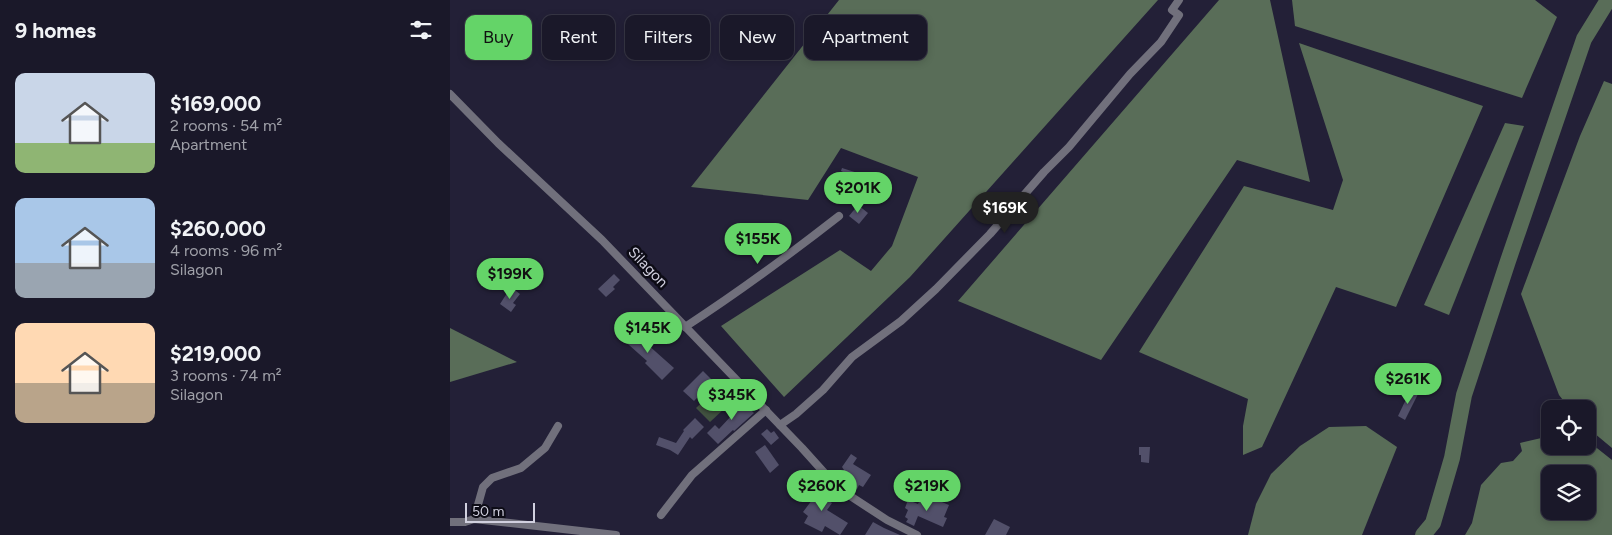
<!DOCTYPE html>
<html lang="en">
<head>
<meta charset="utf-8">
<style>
  :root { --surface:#1a1829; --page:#272535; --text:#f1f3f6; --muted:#9fa0a8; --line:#383746; --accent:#64d468 }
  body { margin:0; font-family:Figtree,sans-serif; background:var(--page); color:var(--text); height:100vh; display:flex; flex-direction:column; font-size:19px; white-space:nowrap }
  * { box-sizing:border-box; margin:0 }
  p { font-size:16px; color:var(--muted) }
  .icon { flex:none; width:28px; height:28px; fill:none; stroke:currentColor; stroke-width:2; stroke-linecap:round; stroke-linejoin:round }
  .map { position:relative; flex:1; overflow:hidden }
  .panel { display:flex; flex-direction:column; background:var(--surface); width:450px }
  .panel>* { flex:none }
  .guide { position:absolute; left:15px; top:15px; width:475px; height:45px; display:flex; gap:10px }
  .fabs { position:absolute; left:1091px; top:400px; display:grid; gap:10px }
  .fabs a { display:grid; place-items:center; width:55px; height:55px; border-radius:10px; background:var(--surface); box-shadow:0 2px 8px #0003,0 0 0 1px var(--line); font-size:25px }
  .scale { position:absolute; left:15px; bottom:12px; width:70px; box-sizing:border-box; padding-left:5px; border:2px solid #d1d0df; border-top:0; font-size:14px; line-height:18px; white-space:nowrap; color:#d1d0df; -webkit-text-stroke:4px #0d0c16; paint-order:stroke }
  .price { position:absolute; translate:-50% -42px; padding:0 11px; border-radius:18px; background:var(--accent); color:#111; font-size:16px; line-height:32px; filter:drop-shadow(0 1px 2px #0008) }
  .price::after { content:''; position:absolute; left:50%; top:30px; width:15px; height:11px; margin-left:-8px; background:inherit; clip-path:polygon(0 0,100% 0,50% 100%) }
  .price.active { background:#222; color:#fff }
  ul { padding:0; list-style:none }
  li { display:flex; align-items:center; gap:15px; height:125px; padding:0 15px }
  li span { display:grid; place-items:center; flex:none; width:140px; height:100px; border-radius:10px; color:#555 }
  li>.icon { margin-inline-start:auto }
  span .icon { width:60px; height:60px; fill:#fffc; stroke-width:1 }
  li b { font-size:21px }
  h2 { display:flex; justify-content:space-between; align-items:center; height:60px; padding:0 15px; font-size:21px }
  .chip { padding:0 18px; border-radius:10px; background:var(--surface); box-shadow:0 2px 8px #0003,0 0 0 1px var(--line); font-size:18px; line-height:45px }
  .chip.active { background:var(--accent); color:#111 }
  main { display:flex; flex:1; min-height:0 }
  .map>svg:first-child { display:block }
  .green { fill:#415240 }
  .water { fill:#596d58; fill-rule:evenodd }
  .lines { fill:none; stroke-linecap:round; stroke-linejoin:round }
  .river { stroke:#596d58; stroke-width:16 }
  .building { fill:#52506a }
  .street { stroke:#71707c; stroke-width:8 }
  .labels { text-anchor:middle; stroke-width:5; stroke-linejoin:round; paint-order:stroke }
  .street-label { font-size:15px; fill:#d1d0df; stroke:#0d0c16 }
</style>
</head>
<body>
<main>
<section class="panel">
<h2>9 homes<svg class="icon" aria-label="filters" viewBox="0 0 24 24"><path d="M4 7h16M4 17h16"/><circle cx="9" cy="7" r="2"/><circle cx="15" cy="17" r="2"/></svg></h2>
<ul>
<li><span style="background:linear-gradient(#c9d6e8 70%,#8fb573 0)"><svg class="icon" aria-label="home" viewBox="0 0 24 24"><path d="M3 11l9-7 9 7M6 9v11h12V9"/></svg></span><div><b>$169,000</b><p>2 rooms · 54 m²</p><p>Apartment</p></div></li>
<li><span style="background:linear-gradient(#a9c7e8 65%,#9aa5b1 0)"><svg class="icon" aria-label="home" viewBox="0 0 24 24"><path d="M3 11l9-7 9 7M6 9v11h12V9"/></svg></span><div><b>$260,000</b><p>4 rooms · 96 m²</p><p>Silagon</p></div></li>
<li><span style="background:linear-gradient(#ffd9b3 60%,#b9a48a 0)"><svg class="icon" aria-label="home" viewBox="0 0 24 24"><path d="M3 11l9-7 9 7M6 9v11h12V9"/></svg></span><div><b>$219,000</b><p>3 rooms · 74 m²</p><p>Silagon</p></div></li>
</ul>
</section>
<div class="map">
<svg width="1162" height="535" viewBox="0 0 1162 535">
  <rect width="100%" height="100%" fill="#232037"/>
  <path class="green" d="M 275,381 L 289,395 L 260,422 L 246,408 Z"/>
  <g class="water">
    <path d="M 389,0 L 708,0 L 460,277 L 334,397 L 271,326 L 390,250 L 421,271 L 442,246 L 468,177 L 391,148 L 358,200 L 241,187 Z"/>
    <path d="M 769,0 L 820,0 L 860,182 L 787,160 L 651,360 L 508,301 Z"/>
    <path d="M 842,0 L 1085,0 L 1107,17 L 1072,98 L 845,26 Z"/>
    <path d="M 849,43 L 1033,106 L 946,307 L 886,287 L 812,447 L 793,455 L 793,426 L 798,399 L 689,352 L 794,186 L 883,210 L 893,180 Z"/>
    <path d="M 1154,81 L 1162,84 L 1162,448 L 1138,428 L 1138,409 L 1120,409 L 1109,395 L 1071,294 L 1130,136 Z"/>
    <path d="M 1055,123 L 1074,126 L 999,315 L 974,305 Z"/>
    <path d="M 0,328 L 67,362 L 0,382 Z"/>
    <path d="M 916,426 L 947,447 L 912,535 L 798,535 L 806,504 L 821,474 L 850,446 L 879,427 Z"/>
    <path d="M 1100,436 L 1100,446 L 1138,446 L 1138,441 L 1162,460 L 1162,535 L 1015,535 L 1022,523 L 1031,485 L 1051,463 L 1063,461 L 1072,451 L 1070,443 ZM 1100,474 L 1138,474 L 1138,511 L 1100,511 Z"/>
  </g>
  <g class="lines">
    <path class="river" d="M 973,535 L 983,523 L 1002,458 L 1014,395 L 1058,261 L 1134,39 L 1158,0"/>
  </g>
  <g class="building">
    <path d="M 392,168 L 414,175 L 428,184 L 416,200 L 410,196 L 417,186 L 399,176 L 397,184 L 390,182 L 393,172 L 391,171 Z"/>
    <path d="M 408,205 L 418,213 L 409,224 L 399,216 Z"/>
    <path d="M 164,274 L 170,280 L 163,287 L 165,289 L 156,297 L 148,289 Z"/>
    <path d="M 61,287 L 70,294 L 63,303 L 66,305 L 61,312 L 50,304 Z"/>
    <path d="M 179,328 L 224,368 L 212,380 L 195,363 L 197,361 L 170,337 Z"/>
    <path d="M 253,371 L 263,381 L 244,401 L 233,391 Z"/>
    <path d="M 960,391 L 968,394 L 955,420 L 948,416 Z"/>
    <path d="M 289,398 L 304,413 L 284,431 L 283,430 L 268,444 L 257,433 L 265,425 L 269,429 L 283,414 L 278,408 Z"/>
    <path d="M 245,418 L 254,427 L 242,439 L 240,437 L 228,455 L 220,450 L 206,445 L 209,437 L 226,443 L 234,431 L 233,430 Z"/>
    <path d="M 317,429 L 321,433 L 324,431 L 329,438 L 321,445 L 311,434 Z"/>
    <path d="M 315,445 L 329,465 L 320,473 L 305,452 Z"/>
    <path d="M 689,447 L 700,447 L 699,463 L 691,462 L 691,455 L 689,455 Z"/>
    <path d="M 401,454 L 407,458 L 403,464 L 421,475 L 413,487 L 409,485 L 407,489 L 390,475 L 394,470 L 392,467 Z"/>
    <path d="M 367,481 L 375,488 L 370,495 L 382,503 L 377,510 L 398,523 L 390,535 L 375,526 L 372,532 L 354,523 L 358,516 L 353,512 L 362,500 L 356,495 Z"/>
    <path d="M 480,497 L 499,505 L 494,517 L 497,518 L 493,527 L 468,516 L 464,526 L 456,522 L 458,519 L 455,517 L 458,510 L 455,508 L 458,500 L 468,504 L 470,500 L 478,503 Z"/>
    <path d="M 544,519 L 560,527 L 556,535 L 535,535 Z"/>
    <path d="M 423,522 L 434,528 L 450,535 L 415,535 Z"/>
  </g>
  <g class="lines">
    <g class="street">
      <path d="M 0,94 L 48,143 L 152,240 L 352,448 L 388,488 L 437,520 L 467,535"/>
      <path d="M 235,327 C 289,292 339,255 389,216"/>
      <path d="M 330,425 L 346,414 L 373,390 L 402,357 L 451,321 L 486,289 L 540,234 L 594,172 L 619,147 L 680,74 L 711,42 L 729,15 L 722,10 L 729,0"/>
      <path d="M 211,515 L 242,475 L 316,410"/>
      <path d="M 24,519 L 33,487 L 42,478 L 71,468 L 95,448 L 108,426"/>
      <path d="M 0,522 L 15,522 L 24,519 L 166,535"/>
    </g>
  </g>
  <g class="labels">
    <g class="street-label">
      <text transform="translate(198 267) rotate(46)" y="5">Silagon</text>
    </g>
  </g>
</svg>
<div class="fabs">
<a><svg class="icon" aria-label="locate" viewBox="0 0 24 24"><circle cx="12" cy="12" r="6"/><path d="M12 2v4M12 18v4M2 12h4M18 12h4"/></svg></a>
<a><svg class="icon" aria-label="layers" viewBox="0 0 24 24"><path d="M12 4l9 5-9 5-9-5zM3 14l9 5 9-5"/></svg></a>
</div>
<div class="scale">50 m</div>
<b class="price" style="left:408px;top:214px">$201K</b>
<b class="price active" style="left:555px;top:234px">$169K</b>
<b class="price" style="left:308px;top:265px">$155K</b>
<b class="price" style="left:60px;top:300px">$199K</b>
<b class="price" style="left:198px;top:354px">$145K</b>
<b class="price" style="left:958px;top:405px">$261K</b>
<b class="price" style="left:282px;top:421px">$345K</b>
<b class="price" style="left:372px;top:512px">$260K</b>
<b class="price" style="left:477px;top:512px">$219K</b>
<div class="guide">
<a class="chip active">Buy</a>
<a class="chip">Rent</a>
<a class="chip">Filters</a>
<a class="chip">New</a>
<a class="chip">Apartment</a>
</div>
</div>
</main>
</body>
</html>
